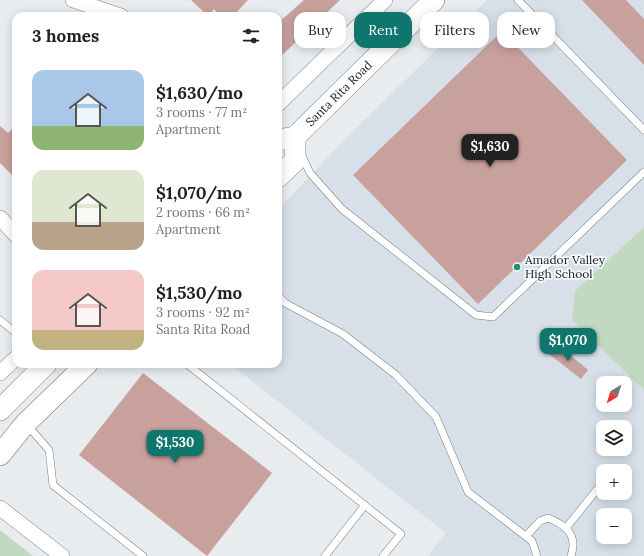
<!DOCTYPE html>
<html lang="en">
<head>
<meta charset="utf-8">
<style>
  :root { --surface:#fff; --page:#f2f2f2; --text:#202124; --muted:#757577; --accent:#0f766e }
  body { margin:0; font-family:Lora,serif; background:var(--page); color:var(--text); height:100vh; display:flex; flex-direction:column; font-size:15px; white-space:nowrap }
  * { box-sizing:border-box; margin:0 }
  p { font-size:13px; color:var(--muted) }
  .icon { flex:none; width:22px; height:22px; fill:none; stroke:currentColor; stroke-width:2; stroke-linecap:round; stroke-linejoin:round }
  .map { position:relative; flex:1; overflow:hidden }
  .panel { position:absolute; left:12px; top:12px; width:270px; height:356px; display:flex; flex-direction:column; background:var(--surface); border-radius:12px; box-shadow:0 2px 10px #0003 }
  .panel>* { flex:none }
  .top-card { position:absolute; left:294px; top:12px; width:290px; height:36px; display:flex; gap:8px }
  .needle { width:26px; rotate:218deg }
  .buttons { position:absolute; left:596px; top:376px; display:grid; gap:8px }
  .buttons a { display:grid; place-items:center; width:36px; height:36px; border-radius:8px; background:var(--surface); box-shadow:0 2px 10px #0003; font-size:20px }
  .price { position:absolute; translate:-50% -34px; padding:0 9px; border-radius:8px; background:var(--accent); color:#fff; font-size:13px; line-height:26px; filter:drop-shadow(0 1px 2px #0008) }
  .price::after { content:''; position:absolute; left:50%; top:24px; width:12px; height:9px; margin-left:-6px; background:inherit; clip-path:polygon(0 0,100% 0,50% 100%) }
  .price.selected { background:#222; color:#fff }
  ul { padding:0; list-style:none }
  li { display:flex; align-items:center; gap:12px; height:100px; padding:0 20px }
  li span { display:grid; place-items:center; flex:none; width:112px; height:80px; border-radius:12px; color:#555 }
  li>.icon { margin-inline-start:auto }
  span .icon { width:48px; height:48px; fill:#fffc; stroke-width:1 }
  li b { font-size:17px }
  h2 { display:flex; justify-content:space-between; align-items:center; height:48px; padding:0 20px; font-size:17px }
  .tag { padding:0 14px; border-radius:12px; background:var(--surface); box-shadow:0 2px 10px #0003; font-size:14px; line-height:36px }
  .tag.selected { background:var(--accent); color:#fff }
  .map>svg:first-child { display:block }
  .built { fill:#d7e0e9; fill-rule:evenodd }
  .green { fill:#c1d9c1 }
  .building { fill:#c9a19c }
  .lines { fill:none; stroke-linecap:round; stroke-linejoin:round }
  .lane-casing { stroke:#797c7f; stroke-width:8 }
  .street-casing { stroke:#797c7f; stroke-width:16 }
  .secondary-casing { stroke:#797c7f; stroke-width:22 }
  .lane { stroke:#fff; stroke-width:7 }
  .street { stroke:#fff; stroke-width:15 }
  .secondary { stroke:#fff; stroke-width:21 }
  .poi-dot { fill:#27906d; stroke:#f5f9fc; stroke-width:1.5 }
  .labels { text-anchor:middle; stroke-width:3.5; stroke-linejoin:round; paint-order:stroke }
  .street-label { font-size:12px; fill:#202123; stroke:#f5f9fc }
  .poi-label { font-size:12px; fill:#202123; stroke:#f5f9fc; text-anchor:start }
</style>
</head>
<body>
<div class="map">
<svg width="644" height="556" viewBox="0 0 644 556">
  <rect width="100%" height="100%" fill="#e8ecef"/>
  <path class="built" d="M 487,0 L 644,0 L 644,556 L 428,556 L 446,533 L 230,364 L 278,364 L 278,210 L 341,143 ZM 603,383 L 625,383 L 625,405 L 603,405 ZM 603,427 L 625,427 L 625,449 L 603,449 ZM 603,471 L 625,471 L 625,493 L 603,493 ZM 603,515 L 625,515 L 625,537 L 603,537 Z"/>
  <g class="green">
    <path d="M 644,227 L 644,390 L 572,320 L 575,291 Z"/>
    <path d="M 0,530 L 33,556 L 0,556 Z"/>
  </g>
  <g class="building">
    <path d="M 191,0 L 248,0 L 233,16 L 221,16 L 214,9 L 208,16 Z"/>
    <path d="M 304,0 L 340,0 L 278,59 L 278,23 Z"/>
    <path d="M 582,0 L 626,0 L 644,19 L 644,65 Z"/>
    <path d="M 502,31 L 627,160 L 478,304 L 353,175 Z"/>
    <path d="M 16,125 L 16,179 L 0,163 L 0,126 L 8,133 Z"/>
    <path d="M 557,344 L 588,370 L 581,379 L 549,354 Z"/>
    <path d="M 143,373 L 272,473 L 207,556 L 79,455 Z"/>
  </g>
  <g class="lines">
    <g class="lane-casing">
      <g id="lane">
        <path d="M 518,0 L 644,130"/>
        <path d="M 301,154 L 310,173 L 342,209 L 476,315 L 493,317 L 644,172"/>
        <path d="M 278,296 L 285,303 L 343,334 L 396,375 L 436,417 L 468,492 L 532,541 L 537,556"/>
        <path d="M 0,320 L 16,333"/>
        <path d="M 187,364 L 401,534 L 383,556"/>
        <path d="M 27,425 L 49,450 L 53,485 L 143,556"/>
        <path d="M 612,471 L 613,470"/>
        <path d="M 566,528 L 603,482"/>
        <path d="M 526,536 L 540,521 L 548,518 C 566,525 578,535 571,556"/>
        <path d="M 325,556 L 365,505"/>
      </g>
    </g>
    <g class="street-casing">
      <g id="street">
        <path d="M 73,0 L 121,16"/>
        <path d="M 278,104 L 385,0"/>
        <path d="M 0,218 L 16,235"/>
        <path d="M 0,373 L 16,358"/>
        <path d="M 0,508 L 62,556"/>
      </g>
    </g>
    <g class="secondary-casing">
      <g id="secondary">
        <path id="s1" d="M 278,140 L 295,137 L 434,0"/>
        <path d="M 278,177 L 295,161 L 295,137"/>
        <path d="M 0,410 L 46,364"/>
        <path d="M 0,455 L 25,424 L 87,364"/>
      </g>
    </g>
    <use href="#lane" class="lane"/>
    <use href="#street" class="street"/>
    <use href="#secondary" class="secondary"/>
  </g>
  <circle class="poi-dot" cx="517" cy="267" r="4"/>
  <g class="labels">
    <g class="street-label">
      <text dy="4" stroke="none"><textPath href="#s1" startOffset="79">Santa Rita Road</textPath></text>
    </g>
    <g class="poi-label">
      <text x="525" y="264">Amador Valley<tspan x="525" dy="14">High School</tspan></text>
    </g>
  </g>
</svg>
<div class="buttons">
<a><svg class="needle" viewBox="-14 -14 28 28"><path d="M0-13l5 13h-10z" fill="#e53935"/><path d="M0 13l5-13h-10z" fill="#757577"/></svg></a>
<a><svg class="icon" aria-label="layers" viewBox="0 0 24 24"><path d="M12 4l9 5-9 5-9-5zM3 14l9 5 9-5"/></svg></a>
<a>+</a>
<a>−</a>
</div>
<b class="price selected" style="left:490px;top:168px">$1,630</b>
<b class="price" style="left:568px;top:362px">$1,070</b>
<b class="price" style="left:175px;top:464px">$1,530</b>
<div class="top-card">
<a class="tag">Buy</a>
<a class="tag selected">Rent</a>
<a class="tag">Filters</a>
<a class="tag">New</a>
</div>
<section class="panel">
<h2>3 homes<svg class="icon" aria-label="filters" viewBox="0 0 24 24"><path d="M4 7h16M4 17h16"/><circle cx="9" cy="7" r="2"/><circle cx="15" cy="17" r="2"/></svg></h2>
<ul>
<li><span style="background:linear-gradient(#a9c7e8 70%,#8fb573 0)"><svg class="icon" aria-label="home" viewBox="0 0 24 24"><path d="M3 11l9-7 9 7M6 9v11h12V9"/></svg></span><div><b>$1,630/mo</b><p>3 rooms · 77 m²</p><p>Apartment</p></div></li>
<li><span style="background:linear-gradient(#dfe7d0 65%,#b9a48a 0)"><svg class="icon" aria-label="home" viewBox="0 0 24 24"><path d="M3 11l9-7 9 7M6 9v11h12V9"/></svg></span><div><b>$1,070/mo</b><p>2 rooms · 66 m²</p><p>Apartment</p></div></li>
<li><span style="background:linear-gradient(#f6c9c9 75%,#c2b280 0)"><svg class="icon" aria-label="home" viewBox="0 0 24 24"><path d="M3 11l9-7 9 7M6 9v11h12V9"/></svg></span><div><b>$1,530/mo</b><p>3 rooms · 92 m²</p><p>Santa Rita Road</p></div></li>
</ul>
</section>
</div>
</body>
</html>
